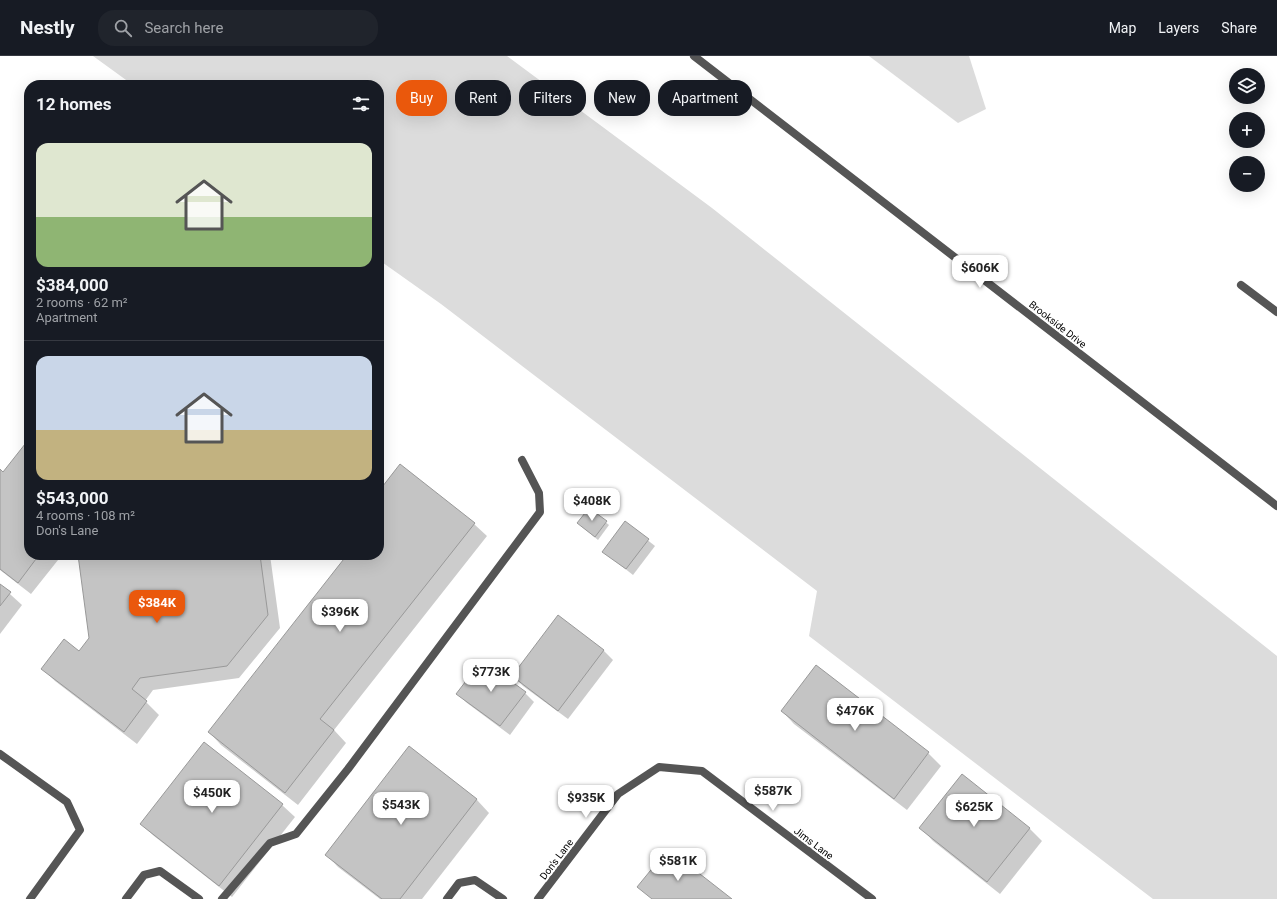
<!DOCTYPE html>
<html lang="en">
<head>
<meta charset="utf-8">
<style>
  :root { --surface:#171b24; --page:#20242c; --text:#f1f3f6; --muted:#9ea1a6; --line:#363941; --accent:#ea580c }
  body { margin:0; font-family:Roboto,sans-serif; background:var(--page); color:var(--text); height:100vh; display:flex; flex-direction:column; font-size:15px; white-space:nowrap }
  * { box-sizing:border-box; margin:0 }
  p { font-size:13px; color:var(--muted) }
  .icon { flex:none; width:22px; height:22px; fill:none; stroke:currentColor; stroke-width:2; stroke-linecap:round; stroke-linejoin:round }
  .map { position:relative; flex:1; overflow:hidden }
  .side { position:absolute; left:24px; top:24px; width:360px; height:480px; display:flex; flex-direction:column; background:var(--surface); border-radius:16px; box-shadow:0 4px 16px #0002 }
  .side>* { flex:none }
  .hud { position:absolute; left:396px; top:24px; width:380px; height:36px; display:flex; gap:8px }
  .controls { position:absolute; left:1229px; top:12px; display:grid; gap:8px }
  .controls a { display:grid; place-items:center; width:36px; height:36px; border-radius:50%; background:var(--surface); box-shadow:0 4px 16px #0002; font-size:20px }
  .price { position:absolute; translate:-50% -34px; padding:0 9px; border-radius:8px; background:#fff; color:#222; font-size:13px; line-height:26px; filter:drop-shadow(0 1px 2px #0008) }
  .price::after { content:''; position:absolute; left:50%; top:24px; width:12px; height:9px; margin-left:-6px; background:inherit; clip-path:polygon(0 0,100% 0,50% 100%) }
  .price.selected { background:var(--accent); color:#fff }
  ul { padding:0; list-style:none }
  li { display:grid; align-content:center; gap:8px; height:212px; padding:0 12px }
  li+li { border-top:1px solid var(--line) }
  li span { display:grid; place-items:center; height:124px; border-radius:12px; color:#555 }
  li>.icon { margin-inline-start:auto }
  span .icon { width:72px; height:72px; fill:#fffc; stroke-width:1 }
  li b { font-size:17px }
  h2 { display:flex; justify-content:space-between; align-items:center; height:48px; padding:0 12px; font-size:17px }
  .chip { padding:0 14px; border-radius:16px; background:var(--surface); box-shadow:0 4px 16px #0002; font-size:14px; line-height:36px }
  .chip.selected { background:var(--accent); color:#fff }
  header { display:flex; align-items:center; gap:24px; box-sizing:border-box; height:56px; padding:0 20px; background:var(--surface); border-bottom:1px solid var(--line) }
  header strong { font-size:19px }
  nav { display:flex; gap:22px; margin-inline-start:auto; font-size:14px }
  .search { width:280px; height:36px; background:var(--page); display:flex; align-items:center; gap:10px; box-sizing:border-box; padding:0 14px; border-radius:16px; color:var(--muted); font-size:15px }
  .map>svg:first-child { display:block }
  .green { fill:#dcdcdc }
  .shadow { fill:#0003 }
  .building { fill:#c4c4c4; stroke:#999 }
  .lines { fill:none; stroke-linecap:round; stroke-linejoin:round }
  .service { stroke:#555; stroke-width:8 }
  .minor { stroke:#555; stroke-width:8 }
  .labels { text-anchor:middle; stroke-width:4; stroke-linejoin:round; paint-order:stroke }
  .street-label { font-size:10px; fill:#000; stroke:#fff }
</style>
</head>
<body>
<header>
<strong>Nestly</strong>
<div class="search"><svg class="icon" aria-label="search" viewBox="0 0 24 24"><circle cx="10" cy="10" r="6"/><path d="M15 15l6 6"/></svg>Search here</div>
<nav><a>Map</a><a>Layers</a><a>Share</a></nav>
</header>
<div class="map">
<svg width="1277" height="843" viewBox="0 0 1277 843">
  <rect width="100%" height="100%" fill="#fff"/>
  <g class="green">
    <path d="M 93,0 L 507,0 L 712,152 L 1277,600 L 1277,843 L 1153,843 L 809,580 L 817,535 L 441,248 L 379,204 L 379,29 L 133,29 Z"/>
    <path d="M 869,0 L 969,0 L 986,53 L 958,67 Z"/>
  </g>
  <g class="shadow">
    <path d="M 379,348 L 382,351 L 379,355 Z"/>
    <path d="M 29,385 L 29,499 L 62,499 L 31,538 L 0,514 L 0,415 L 4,417 Z"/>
    <path d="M 379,437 L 474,468 L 487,480 L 334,674 L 346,687 L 298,749 L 221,689 L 209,676 L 348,499 L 379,499 Z"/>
    <path d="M 589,453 L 609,469 L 598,484 L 581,470 Z"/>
    <path d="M 626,467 L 655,490 L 633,519 L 604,496 Z"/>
    <path d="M 79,499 L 270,499 L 280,572 L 239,622 L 153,634 L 145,645 L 159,659 L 137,688 L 55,625 L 43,613 L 79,596 L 90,582 Z"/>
    <path d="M 0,529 L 22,549 L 0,578 Z"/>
    <path d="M 603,594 L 613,604 L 568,663 L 523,630 L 513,620 Z"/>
    <path d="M 816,611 L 928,697 L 941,710 L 907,754 L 794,668 L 782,655 Z"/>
    <path d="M 525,637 L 534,646 L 510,679 L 467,647 L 458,638 Z"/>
    <path d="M 409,692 L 477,744 L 489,757 L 422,843 L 380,843 L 338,811 L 326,798 Z"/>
    <path d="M 282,749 L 295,761 L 232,841 L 154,780 L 141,768 Z"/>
    <path d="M 921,772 L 1029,772 L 1042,785 L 1000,838 L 933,785 Z"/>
  </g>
  <g class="building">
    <path d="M 29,383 L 29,499 L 39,499 L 18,527 L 0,513 L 0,413 L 3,416 Z"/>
    <path d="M 400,408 L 475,467 L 320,663 L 334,674 L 285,737 L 208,676 L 347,499 L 379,499 L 379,435 Z"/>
    <path d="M 589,452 L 607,465 L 595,481 L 577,467 Z"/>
    <path d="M 625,465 L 649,483 L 626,513 L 602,496 Z"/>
    <path d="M 78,499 L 260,499 L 268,559 L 227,610 L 140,622 L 132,633 L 147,645 L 124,676 L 41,613 L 64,583 L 79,595 L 89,582 Z"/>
    <path d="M 0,528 L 11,536 L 0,550 Z"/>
    <path d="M 558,559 L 604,594 L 558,655 L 512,620 Z"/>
    <path d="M 482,604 L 526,636 L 500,670 L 456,638 Z"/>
    <path d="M 816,609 L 929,696 L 894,743 L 781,655 Z"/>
    <path d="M 204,686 L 283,748 L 219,830 L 140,768 Z"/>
    <path d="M 409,690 L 477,743 L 400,843 L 382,843 L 325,799 Z"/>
    <path d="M 962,718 L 1030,772 L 987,826 L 919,772 Z"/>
    <path d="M 668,793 L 732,843 L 652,843 L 637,831 Z"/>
  </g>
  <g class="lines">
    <g class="service">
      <path d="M 0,698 L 67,746 L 80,774 L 30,843"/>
      <path d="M 126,843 L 144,819 L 160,815 L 199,843"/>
      <path d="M 222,843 L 270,787 L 296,778 L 348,713 L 540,456 L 539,437 L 522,404"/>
      <path d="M 447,843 L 459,827 L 475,824 L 503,843"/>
    </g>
    <g class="minor">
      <path d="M 694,0 L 1277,450"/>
      <path d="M 1241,229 L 1277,256"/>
      <path d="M 538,843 L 618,738 L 659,711 L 702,715 L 872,843"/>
    </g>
  </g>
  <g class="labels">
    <g class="street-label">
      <text transform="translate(1058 268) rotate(38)" y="4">Brookside Drive</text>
      <text transform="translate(814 787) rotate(37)" y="4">Jims Lane</text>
      <text transform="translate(556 803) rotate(-53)" y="4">Don's Lane</text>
    </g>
  </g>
</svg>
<div class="controls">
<a><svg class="icon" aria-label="layers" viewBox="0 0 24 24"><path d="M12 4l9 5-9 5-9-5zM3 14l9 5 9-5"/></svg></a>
<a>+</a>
<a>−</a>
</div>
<b class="price" style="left:980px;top:233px">$606K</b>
<b class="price" style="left:592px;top:466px">$408K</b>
<b class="price selected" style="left:157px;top:568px">$384K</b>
<b class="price" style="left:340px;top:577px">$396K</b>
<b class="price" style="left:491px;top:637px">$773K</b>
<b class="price" style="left:855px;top:676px">$476K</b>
<b class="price" style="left:773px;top:756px">$587K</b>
<b class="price" style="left:212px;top:758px">$450K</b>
<b class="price" style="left:586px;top:763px">$935K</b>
<b class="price" style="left:401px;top:770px">$543K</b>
<b class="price" style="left:974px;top:772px">$625K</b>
<b class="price" style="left:678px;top:826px">$581K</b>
<div class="hud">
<a class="chip selected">Buy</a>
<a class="chip">Rent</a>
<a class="chip">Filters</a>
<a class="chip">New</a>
<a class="chip">Apartment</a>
</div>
<section class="side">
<h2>12 homes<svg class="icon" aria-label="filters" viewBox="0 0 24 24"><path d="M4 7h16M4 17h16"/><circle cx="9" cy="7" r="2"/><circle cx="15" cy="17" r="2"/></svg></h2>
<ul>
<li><span style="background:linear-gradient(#dfe7d0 60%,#8fb573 0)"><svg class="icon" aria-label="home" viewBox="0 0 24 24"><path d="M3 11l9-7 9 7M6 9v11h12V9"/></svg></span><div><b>$384,000</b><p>2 rooms · 62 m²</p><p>Apartment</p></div></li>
<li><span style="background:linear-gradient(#c9d6e8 60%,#c2b280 0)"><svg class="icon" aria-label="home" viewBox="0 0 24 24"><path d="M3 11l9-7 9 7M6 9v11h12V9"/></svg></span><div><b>$543,000</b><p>4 rooms · 108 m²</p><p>Don's Lane</p></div></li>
</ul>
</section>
</div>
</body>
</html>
